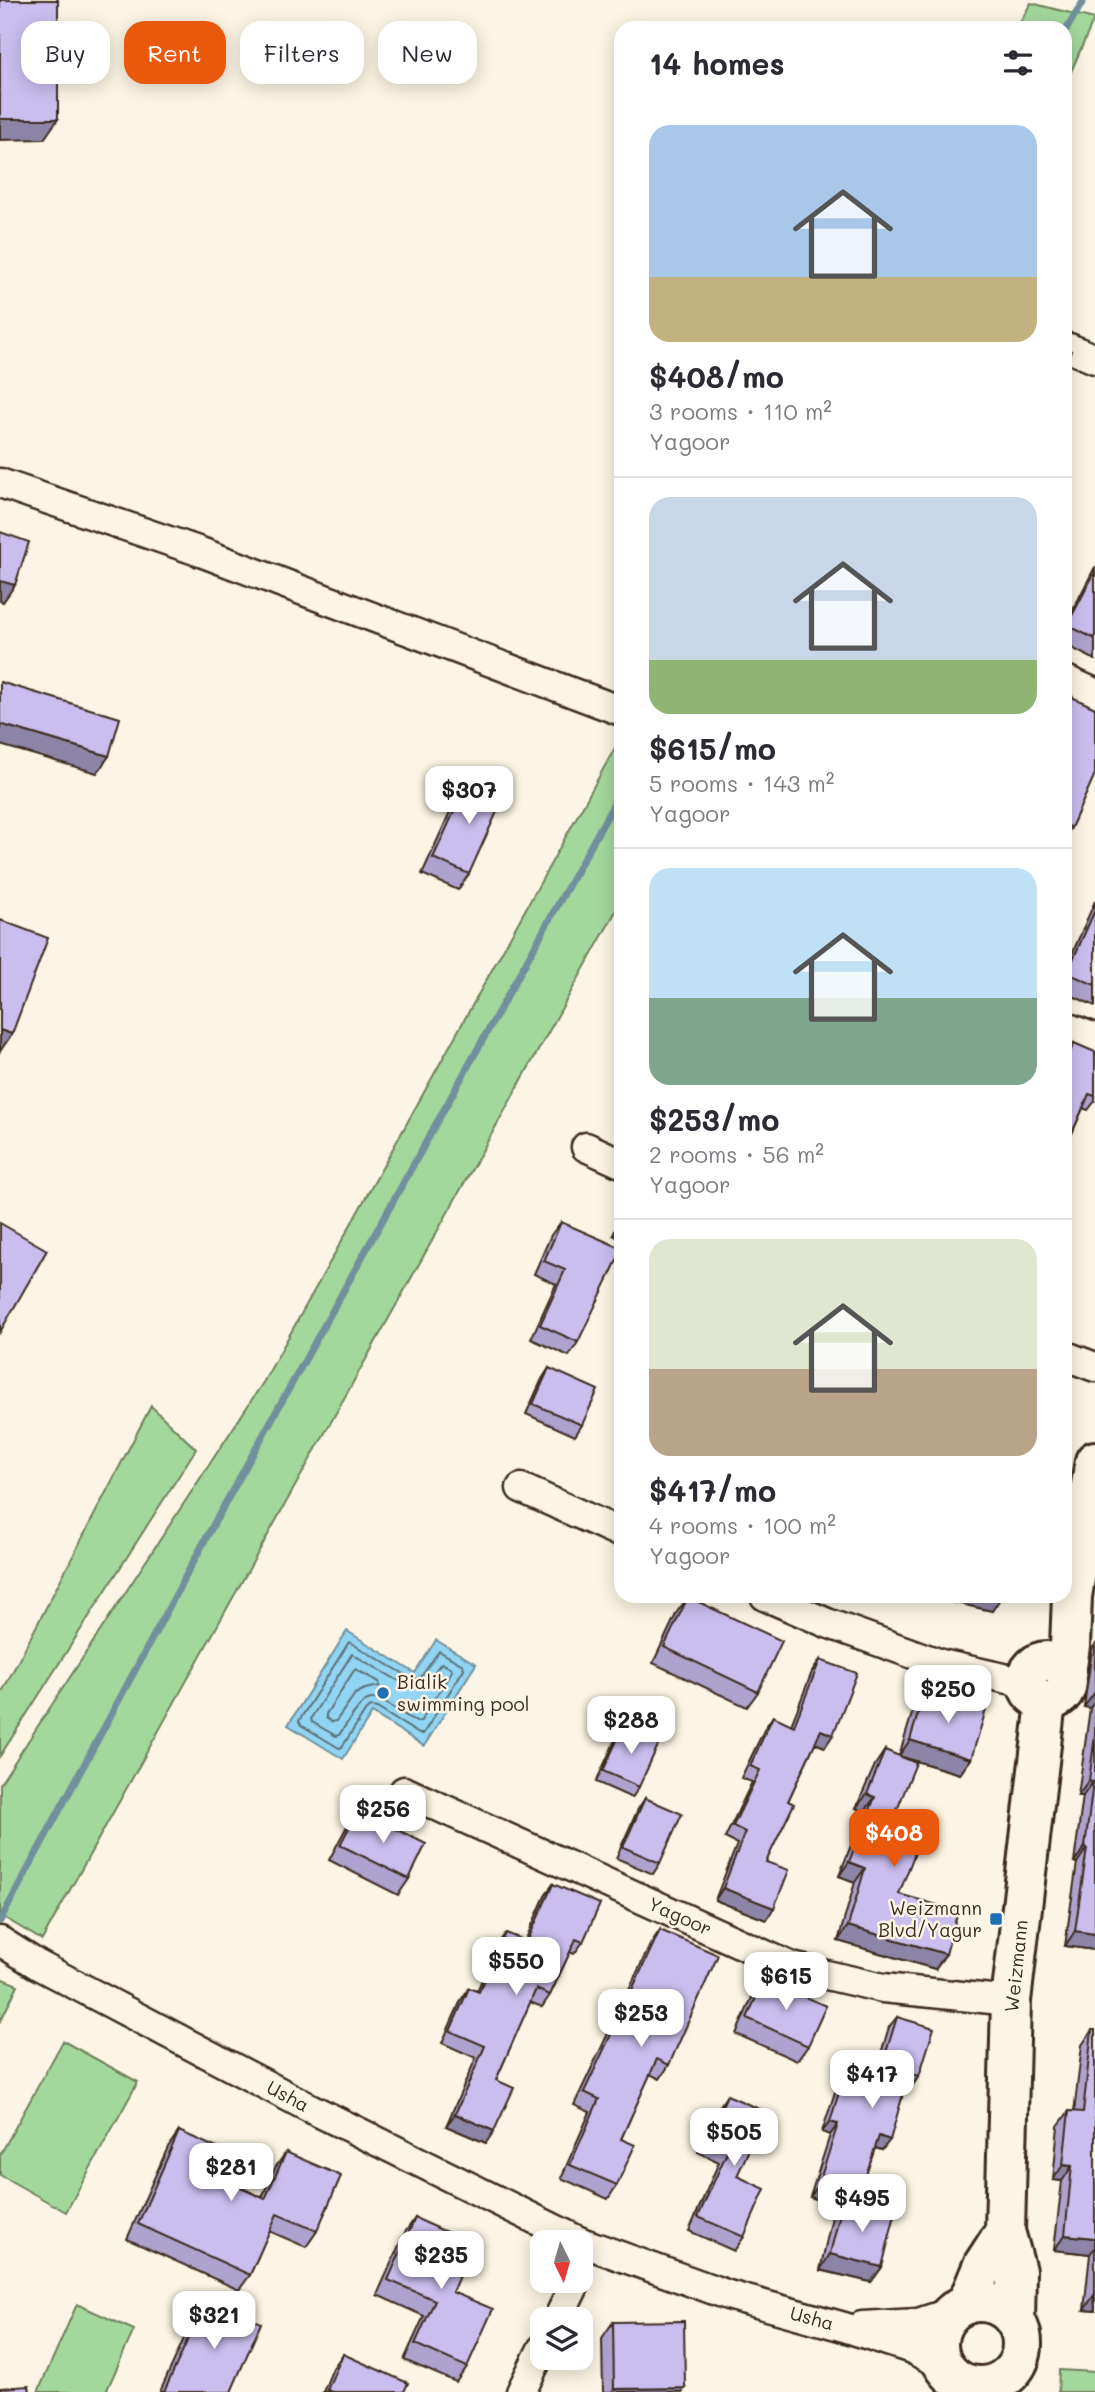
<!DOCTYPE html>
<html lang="en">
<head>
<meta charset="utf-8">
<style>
  :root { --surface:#fff; --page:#f7f7f7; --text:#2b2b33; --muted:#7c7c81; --line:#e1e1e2; --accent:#ea580c }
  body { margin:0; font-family:Mali,sans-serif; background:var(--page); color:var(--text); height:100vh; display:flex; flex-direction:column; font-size:26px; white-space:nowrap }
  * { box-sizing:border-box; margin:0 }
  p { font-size:23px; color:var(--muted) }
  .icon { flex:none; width:38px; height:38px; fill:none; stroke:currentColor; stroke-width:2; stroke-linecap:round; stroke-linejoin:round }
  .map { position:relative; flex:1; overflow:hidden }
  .sheet { position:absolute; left:614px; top:21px; width:458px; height:1582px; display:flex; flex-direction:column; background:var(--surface); border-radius:21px; box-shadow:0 4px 18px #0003 }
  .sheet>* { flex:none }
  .guide { position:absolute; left:21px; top:21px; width:488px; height:63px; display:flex; gap:14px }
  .needle { width:46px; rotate:175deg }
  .buttons { position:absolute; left:530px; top:2230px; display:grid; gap:14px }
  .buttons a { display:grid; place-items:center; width:63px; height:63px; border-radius:14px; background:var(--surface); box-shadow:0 4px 18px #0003; font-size:35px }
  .price { position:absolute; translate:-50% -60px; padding:0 16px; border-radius:14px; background:#fff; color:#222; font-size:23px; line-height:46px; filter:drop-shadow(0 2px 4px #0008) }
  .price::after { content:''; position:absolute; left:50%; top:42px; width:21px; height:16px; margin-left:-10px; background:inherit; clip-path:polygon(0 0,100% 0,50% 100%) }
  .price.selected { background:var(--accent); color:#fff }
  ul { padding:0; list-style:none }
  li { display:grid; align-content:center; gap:14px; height:371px; padding:0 35px }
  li+li { border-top:2px solid var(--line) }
  li span { display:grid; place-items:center; height:217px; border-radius:21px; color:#555 }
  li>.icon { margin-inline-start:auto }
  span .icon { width:126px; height:126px; fill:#fffc; stroke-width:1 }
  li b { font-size:30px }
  h2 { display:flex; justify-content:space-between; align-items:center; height:84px; padding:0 35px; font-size:30px }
  .chip { padding:0 24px; border-radius:21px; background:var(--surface); box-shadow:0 4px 18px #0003; font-size:24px; line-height:63px }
  .chip.selected { background:var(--accent); color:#fff }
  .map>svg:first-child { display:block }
  .green { fill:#a3d89c; stroke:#6f815d; stroke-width:2 }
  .water { fill:#91d4f3; stroke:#6f909e; stroke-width:2 }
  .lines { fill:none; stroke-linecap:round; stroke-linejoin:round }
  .shore { stroke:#5d6e73; stroke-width:2 }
  .stream { stroke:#6f909e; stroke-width:7 }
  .street-casing { stroke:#3b2a1e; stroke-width:33 }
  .secondary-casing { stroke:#3b2a1e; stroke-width:44 }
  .street { stroke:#fcf5e5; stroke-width:28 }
  .secondary { stroke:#fcf5e5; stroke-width:38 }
  .wall { fill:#aea3ce; stroke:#3b2a1e; stroke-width:2 }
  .shaded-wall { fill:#8d85a7; stroke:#3b2a1e; stroke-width:2 }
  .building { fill:#cabeef; stroke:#3b2a1e; stroke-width:2 }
  .poi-dot { fill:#1f6fb2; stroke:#fcf5e5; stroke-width:2.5 }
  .labels { text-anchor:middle; stroke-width:5; stroke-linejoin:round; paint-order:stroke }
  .poi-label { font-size:19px; fill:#3b2a1e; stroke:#fcf5e5; text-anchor:start }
  .street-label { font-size:19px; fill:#3b2a1e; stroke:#fcf5e5 }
</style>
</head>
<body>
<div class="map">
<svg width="1095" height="2392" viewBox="0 0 1095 2392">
  <rect width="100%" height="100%" fill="#fcf5e5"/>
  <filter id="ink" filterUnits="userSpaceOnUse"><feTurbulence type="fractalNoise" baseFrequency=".0143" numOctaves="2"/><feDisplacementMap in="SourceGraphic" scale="14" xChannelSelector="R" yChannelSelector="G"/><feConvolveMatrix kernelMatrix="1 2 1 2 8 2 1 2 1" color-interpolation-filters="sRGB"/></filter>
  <g filter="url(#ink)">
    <g class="green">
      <path d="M 1031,3 L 1094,19 L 1066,83 L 1066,28 L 1017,28 Z"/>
      <path d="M 621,737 L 621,902 L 42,1940 L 0,1915 L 0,1784 L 264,1381 Z"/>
      <path d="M 151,1406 L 196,1449 L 0,1756 L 0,1696 Z"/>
      <path d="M 0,1978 L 18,1985 L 0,2022 Z"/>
      <path d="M 63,2041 L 138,2082 L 66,2212 L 0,2175 L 0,2155 Z"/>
      <path d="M 77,2304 L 134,2330 L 106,2392 L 38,2392 Z"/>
      <path d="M 1059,2370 L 1095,2372 L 1095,2392 L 1058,2392 Z"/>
    </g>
    <path class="water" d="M 347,1631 L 415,1673 L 436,1640 L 476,1664 L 424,1746 L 372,1713 L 343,1759 L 288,1725 Z"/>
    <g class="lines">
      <g class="shore">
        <path d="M 349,1642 L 413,1679 L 421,1677 L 439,1651 L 463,1665 L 464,1669 L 423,1734 L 419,1734 L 377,1708 L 371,1707 L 366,1710 L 342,1747 L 339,1748 L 301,1725 L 299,1721 Z"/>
        <path d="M 352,1654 L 411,1688 L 425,1685 L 441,1663 L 451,1668 L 452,1671 L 420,1722 L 416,1722 C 369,1693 372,1685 339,1735 L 336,1736 L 312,1722 L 311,1718 Z"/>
        <path d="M 355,1669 L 379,1682 L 380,1686 L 365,1689 L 355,1694 L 336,1721 L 332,1722 L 326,1718 L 326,1714 Z"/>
      </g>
      <g class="stream">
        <path d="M 1066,30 L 1084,0"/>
        <path d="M 0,1921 L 211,1529 L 621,791"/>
      </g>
      <g class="street-casing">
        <g id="street">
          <path d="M 1069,348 L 1095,359"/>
          <path d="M 0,483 L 198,551 L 621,711"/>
          <path d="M 1066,680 L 1095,693"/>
          <path d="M 1066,1027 L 1095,1038"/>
          <path d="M 586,1147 L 621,1163"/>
          <path d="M 1066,1356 L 1095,1367"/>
          <path d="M 521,1488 L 621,1533"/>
          <path d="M 765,1596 L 827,1623 L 941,1664 L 1026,1683"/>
          <path d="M 404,1791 L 792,1967 L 883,1988 L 1011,2001"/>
          <path d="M 0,1941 L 38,1965 L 310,2108 L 581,2242"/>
          <path d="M 581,2242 L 728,2295 L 844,2327 L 912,2349 L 943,2365"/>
          <path d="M 558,2319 L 577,2280"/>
          <path d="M 862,2326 L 918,2323 L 952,2312"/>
          <path d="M 521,2392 L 542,2349"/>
        </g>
      </g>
      <g class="secondary-casing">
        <g id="secondary">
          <circle cx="1047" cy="1681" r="20"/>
          <path d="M 1066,1673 L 1070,1646 L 1072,1596 L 1095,1461"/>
          <circle cx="980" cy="2344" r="42"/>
          <path d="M 967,2304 L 983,2265 L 1005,2231"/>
          <path d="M 1015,2321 L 1016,2271 L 1005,2231 L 1011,2001 L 1046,1702"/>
        </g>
      </g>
      <use href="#street" class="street"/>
      <use href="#secondary" class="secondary"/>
    </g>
    <g class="wall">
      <path d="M 1095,567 L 1095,660 L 1066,645 L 1066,623 Z"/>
      <path d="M 1072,697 L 1071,828 L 1066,835 L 1066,706 Z"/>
      <path d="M 469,779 L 469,874 L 458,890 L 422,874 L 458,794 Z"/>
      <path d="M 1095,901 L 1095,1006 L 1066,993 L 1066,968 Z"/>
      <path d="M 1074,1043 L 1095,1096 L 1095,1101 L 1088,1110 L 1083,1108 L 1066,1147 L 1066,1055 Z"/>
      <path d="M 621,1216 L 621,1239 L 613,1235 Z"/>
      <path d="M 561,1222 L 578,1342 L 569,1356 L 531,1339 L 556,1284 L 534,1274 L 551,1235 Z"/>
      <path d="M 549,1368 L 582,1425 L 575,1436 L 526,1414 L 542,1379 Z"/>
      <path d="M 688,1597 L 758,1692 L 747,1707 L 653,1663 L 677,1612 Z"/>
      <path d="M 1095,1645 L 1095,1950 L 1065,1946 L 1077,1863 L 1074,1862 L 1083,1796 L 1078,1796 L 1090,1708 L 1084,1707 L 1092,1649 Z"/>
      <path d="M 820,1660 L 825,1747 L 815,1743 L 788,1801 L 766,1862 L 766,1920 L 715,1900 L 737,1844 L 725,1838 L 752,1782 L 741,1778 L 765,1728 L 773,1716 L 791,1725 L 812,1672 Z"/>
      <path d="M 925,1691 L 971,1759 L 960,1774 L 899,1756 L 914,1707 Z"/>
      <path d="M 624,1725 L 639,1787 L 632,1798 L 596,1782 L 617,1736 Z"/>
      <path d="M 885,1750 L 899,1894 L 935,1969 L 838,1941 L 855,1882 L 839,1876 L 864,1812 L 856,1808 L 875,1765 Z"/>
      <path d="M 645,1798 L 660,1863 L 653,1874 L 616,1858 L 638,1809 Z"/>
      <path d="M 358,1810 L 409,1879 L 398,1895 L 329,1860 L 347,1826 Z"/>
      <path d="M 553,1884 L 583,1942 L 574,1954 L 570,1952 L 550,1995 L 542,2007 L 530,2002 L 496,2080 L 486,2143 L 446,2126 L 476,2058 L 442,2043 L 461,2000 L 469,1988 L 477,1991 L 497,1945 L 506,1933 L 525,1941 L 545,1896 Z"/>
      <path d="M 660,1930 L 669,2065 L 660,2079 L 650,2074 L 621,2139 L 617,2185 L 608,2199 L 561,2178 L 590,2112 L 574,2105 L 651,1943 Z"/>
      <path d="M 764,1979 L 808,2046 L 797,2061 L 736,2034 L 753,1995 Z"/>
      <path d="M 897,2017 L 919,2076 L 912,2086 L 906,2085 L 882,2150 L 875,2148 L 855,2204 L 882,2267 L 871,2282 L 820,2270 L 832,2217 L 840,2206 L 810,2197 L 830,2135 L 822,2132 L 835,2092 L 842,2082 L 870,2090 L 889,2027 Z"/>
      <path d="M 1092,2030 L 1095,2030 L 1095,2311 L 1084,2310 L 1090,2254 L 1054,2250 L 1062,2181 L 1053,2180 L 1058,2126 L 1069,2111 L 1074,2112 L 1082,2045 Z"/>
      <path d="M 727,2095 L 744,2237 L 734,2251 L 689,2231 L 719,2162 L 698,2152 L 718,2109 Z"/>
      <path d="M 179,2131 L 217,2177 L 262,2197 L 275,2168 L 286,2152 L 317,2231 L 306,2247 L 269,2231 L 250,2275 L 239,2290 L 127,2239 L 168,2147 Z"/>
      <path d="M 415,2218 L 452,2292 L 467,2367 L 456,2382 L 404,2360 L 424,2316 L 377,2295 L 404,2234 Z"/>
      <path d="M 206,2299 L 231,2392 L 160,2392 L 195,2314 Z"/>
      <path d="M 613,2322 L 682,2392 L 603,2392 L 602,2338 Z"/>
      <path d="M 343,2354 L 404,2392 L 323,2392 L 333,2368 Z"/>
    </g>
    <g class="shaded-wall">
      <path d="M 0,119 L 58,119 L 44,139 L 0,140 Z"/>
      <path d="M 0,580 L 15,585 L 3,602 L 0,601 Z"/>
      <path d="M 0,724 L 109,756 L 97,773 L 0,745 Z"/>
      <path d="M 0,1030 L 12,1034 L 0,1051 Z"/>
      <path d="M 925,1596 L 1002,1596 L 992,1611 Z"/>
      <path d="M 1095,1692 L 1095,1701 L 1090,1708 L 1084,1707 Z"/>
      <path d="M 821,1730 L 833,1735 L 825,1747 L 812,1742 Z"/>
      <path d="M 910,1740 L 971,1759 L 960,1774 L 899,1756 Z"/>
      <path d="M 1089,1781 L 1093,1782 L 1083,1796 L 1078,1796 Z"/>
      <path d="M 867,1794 L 875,1797 L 864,1812 L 856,1808 Z"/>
      <path d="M 1085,1847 L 1087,1848 L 1077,1863 L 1074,1862 Z"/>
      <path d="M 849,1862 L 865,1868 L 855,1882 L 839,1876 Z"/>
      <path d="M 723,1888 L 774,1908 L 766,1920 L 715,1900 Z"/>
      <path d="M 848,1926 L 946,1954 L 935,1969 L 838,1941 Z"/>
      <path d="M 1075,1931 L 1095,1934 L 1095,1950 L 1065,1946 Z"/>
      <path d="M 909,2073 L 919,2076 L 912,2086 L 902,2083 Z"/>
      <path d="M 455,2114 L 494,2131 L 486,2143 L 446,2126 Z"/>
      <path d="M 830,2122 L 838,2124 L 830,2135 L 822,2132 Z"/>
      <path d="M 879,2136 L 890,2140 L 882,2150 L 871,2147 Z"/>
      <path d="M 1063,2165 L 1072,2166 L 1062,2181 L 1053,2180 Z"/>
      <path d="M 818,2186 L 858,2199 L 851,2210 L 843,2201 L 840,2206 L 810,2197 Z"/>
      <path d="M 1065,2235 L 1095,2238 L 1095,2247 L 1090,2254 L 1054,2250 Z"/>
      <path d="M 830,2254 L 882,2267 L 871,2282 L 820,2270 Z"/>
      <path d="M 1094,2295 L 1095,2311 L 1084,2310 Z"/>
      <path d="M 685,2388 L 682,2392 L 612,2392 L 614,2389 Z"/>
    </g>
    <g class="building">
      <rect x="0" y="0" width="58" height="119"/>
      <path d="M 1066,348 L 1071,351 L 1066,361 Z"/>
      <path d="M 0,532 L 29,542 L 15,585 L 0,581 Z"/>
      <path d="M 1095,572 L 1095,639 L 1067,625 Z"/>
      <path d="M 0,682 L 120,718 L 109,756 L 0,724 Z"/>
      <path d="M 1072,697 L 1095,708 L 1095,774 L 1071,828 L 1066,825 L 1066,710 Z"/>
      <path d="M 469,779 L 505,794 L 469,874 L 433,858 Z"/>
      <path d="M 1095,910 L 1095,985 L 1067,973 Z"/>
      <path d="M 0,920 L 48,938 L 12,1034 L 0,1030 Z"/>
      <path d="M 1074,1043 L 1095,1052 L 1095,1096 L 1089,1094 L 1066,1147 L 1066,1061 Z"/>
      <path d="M 561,1222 L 621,1248 L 621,1252 L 578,1342 L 540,1325 L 565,1270 L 544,1261 Z"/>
      <path d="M 0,1223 L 47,1250 L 0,1332 Z"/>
      <path d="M 549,1368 L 598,1390 L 582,1425 L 533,1404 Z"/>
      <path d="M 688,1597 L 782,1641 L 758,1692 L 664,1647 Z"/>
      <path d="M 820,1660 L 857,1673 L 833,1735 L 821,1730 L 788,1801 L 794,1804 L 766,1862 L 789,1870 L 774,1908 L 723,1888 L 745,1832 L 733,1826 L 760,1770 L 750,1766 L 773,1716 L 794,1726 Z"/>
      <path d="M 925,1691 L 986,1710 L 971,1759 L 910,1740 Z"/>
      <path d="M 624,1725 L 660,1741 L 639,1787 L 603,1771 Z"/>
      <path d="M 1095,1735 L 1095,1934 L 1075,1931 L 1087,1848 L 1085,1847 L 1093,1782 L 1089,1781 Z"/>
      <path d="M 885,1750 L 916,1763 L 893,1820 L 923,1832 L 899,1894 L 958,1911 L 946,1954 L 848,1926 L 865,1868 L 849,1862 L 875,1797 L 867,1794 Z"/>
      <path d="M 645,1798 L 682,1814 L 660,1863 L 623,1847 Z"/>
      <path d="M 358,1810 L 426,1844 L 409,1879 L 340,1845 Z"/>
      <path d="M 553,1884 L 600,1904 L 583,1942 L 576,1939 L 550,1995 L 536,1989 L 496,2080 L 514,2088 L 494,2131 L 455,2114 L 485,2046 L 450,2031 L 469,1988 L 479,1992 L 506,1933 L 527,1942 Z"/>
      <path d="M 660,1930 L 718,1955 L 669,2065 L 657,2059 L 621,2139 L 635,2145 L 617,2185 L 570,2165 L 599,2099 L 584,2092 Z"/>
      <path d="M 764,1979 L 826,2006 L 808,2046 L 747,2018 Z"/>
      <path d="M 897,2017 L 934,2028 L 919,2076 L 909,2073 L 890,2140 L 879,2136 L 858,2199 L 818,2186 L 838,2124 L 830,2122 L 842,2082 L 874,2091 Z"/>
      <path d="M 1092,2030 L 1095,2030 L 1095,2238 L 1065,2235 L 1072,2166 L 1063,2165 L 1069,2111 L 1083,2112 Z"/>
      <path d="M 727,2095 L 766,2112 L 737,2176 L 765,2189 L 744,2237 L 698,2217 L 729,2148 L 707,2139 Z"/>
      <path d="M 179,2131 L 228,2153 L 217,2177 L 265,2199 L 286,2152 L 341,2176 L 317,2231 L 277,2214 L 250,2275 L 138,2224 Z"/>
      <path d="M 843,2201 L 895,2214 L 882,2267 L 830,2254 Z"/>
      <path d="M 415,2218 L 473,2244 L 452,2292 L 493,2309 L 467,2367 L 415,2344 L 435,2300 L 388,2280 Z"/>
      <path d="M 206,2299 L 261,2323 L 231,2392 L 164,2392 Z"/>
      <path d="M 684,2321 L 685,2388 L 614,2389 L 613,2322 Z"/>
      <path d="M 343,2354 L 408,2383 L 404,2392 L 333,2392 L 327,2390 Z"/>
      <path d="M 29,2386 L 30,2392 L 0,2392 L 0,2388 Z"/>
    </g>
  </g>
  <g class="poi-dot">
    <circle cx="383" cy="1693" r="7"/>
    <rect x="989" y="1912" width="14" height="14" rx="3.5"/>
  </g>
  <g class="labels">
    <g class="poi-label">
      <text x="397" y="1689">Bialik<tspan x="397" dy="22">swimming pool</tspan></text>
      <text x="982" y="1915" text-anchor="end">Weizmann<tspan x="982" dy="22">Blvd/Yagur</tspan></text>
    </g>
    <g class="street-label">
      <text transform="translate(680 1916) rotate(24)" y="7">Yagoor</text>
      <text transform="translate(1016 1966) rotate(-84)" y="7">Weizmann</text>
      <text transform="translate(288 2096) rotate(28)" y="7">Usha</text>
      <text transform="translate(812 2318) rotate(15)" y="7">Usha</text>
    </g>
  </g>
</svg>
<div class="buttons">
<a><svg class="needle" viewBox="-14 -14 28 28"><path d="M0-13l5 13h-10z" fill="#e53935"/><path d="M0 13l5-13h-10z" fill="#7c7c81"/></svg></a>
<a><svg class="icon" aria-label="layers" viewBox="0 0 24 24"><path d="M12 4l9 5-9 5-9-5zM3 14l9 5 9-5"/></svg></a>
</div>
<b class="price" style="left:469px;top:826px">$307</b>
<b class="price" style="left:948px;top:1725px">$250</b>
<b class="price" style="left:631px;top:1756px">$288</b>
<b class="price" style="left:383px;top:1845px">$256</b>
<b class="price selected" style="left:894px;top:1869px">$408</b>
<b class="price" style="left:516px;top:1997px">$550</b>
<b class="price" style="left:786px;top:2012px">$615</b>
<b class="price" style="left:641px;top:2049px">$253</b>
<b class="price" style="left:872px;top:2110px">$417</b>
<b class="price" style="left:734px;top:2168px">$505</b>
<b class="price" style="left:231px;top:2203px">$281</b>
<b class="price" style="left:862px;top:2234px">$495</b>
<b class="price" style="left:441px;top:2291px">$235</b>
<b class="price" style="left:214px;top:2351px">$321</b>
<div class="guide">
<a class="chip">Buy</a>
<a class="chip selected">Rent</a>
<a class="chip">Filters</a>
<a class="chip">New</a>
</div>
<section class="sheet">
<h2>14 homes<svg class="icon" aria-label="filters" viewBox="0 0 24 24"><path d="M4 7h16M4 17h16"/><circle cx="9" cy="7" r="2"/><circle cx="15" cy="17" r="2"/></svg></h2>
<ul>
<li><span style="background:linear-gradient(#a9c7e8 70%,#c2b280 0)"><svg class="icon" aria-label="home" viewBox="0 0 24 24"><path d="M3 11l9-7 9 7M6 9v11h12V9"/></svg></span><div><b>$408/mo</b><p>3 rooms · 110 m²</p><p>Yagoor</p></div></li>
<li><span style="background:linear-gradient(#c9d6e8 75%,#8fb573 0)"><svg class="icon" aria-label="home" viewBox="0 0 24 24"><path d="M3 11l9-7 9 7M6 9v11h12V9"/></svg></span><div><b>$615/mo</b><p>5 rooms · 143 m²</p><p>Yagoor</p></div></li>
<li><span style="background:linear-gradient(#bfe0f5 60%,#7fa58c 0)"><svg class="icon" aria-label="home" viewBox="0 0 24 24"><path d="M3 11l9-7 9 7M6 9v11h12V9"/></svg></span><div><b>$253/mo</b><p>2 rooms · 56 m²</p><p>Yagoor</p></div></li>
<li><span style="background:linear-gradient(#dfe7d0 60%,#b9a48a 0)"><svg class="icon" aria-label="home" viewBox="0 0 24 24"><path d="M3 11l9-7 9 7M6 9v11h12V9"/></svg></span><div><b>$417/mo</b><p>4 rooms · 100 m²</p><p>Yagoor</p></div></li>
</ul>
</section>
</div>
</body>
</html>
